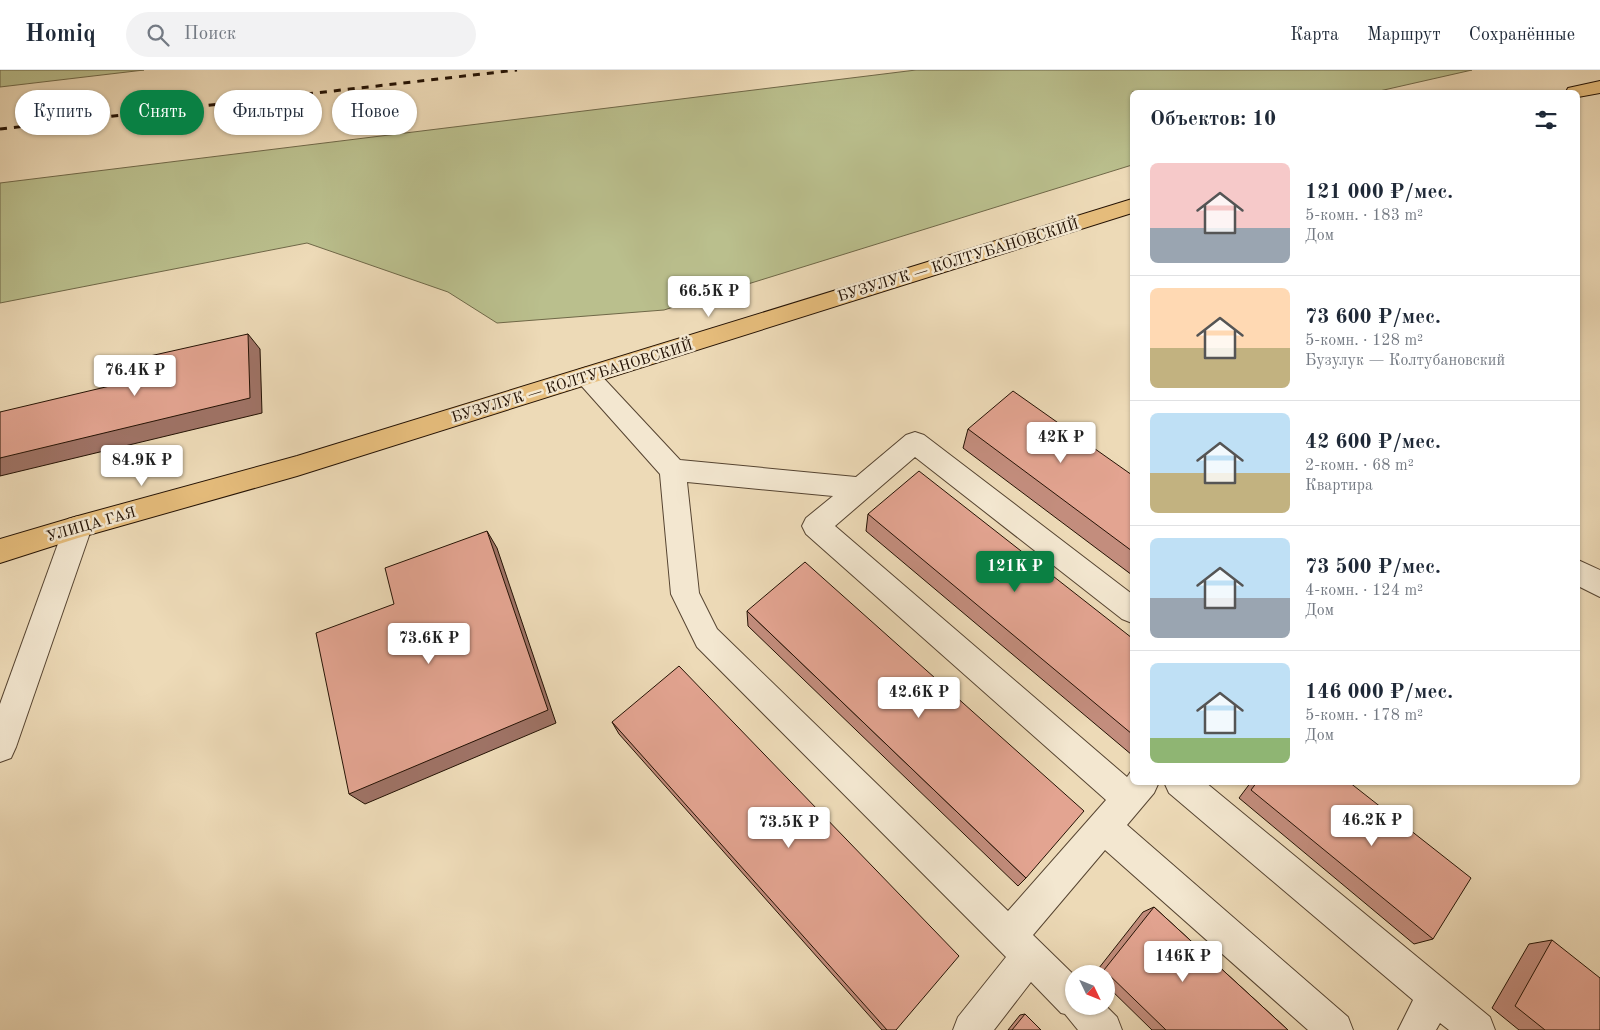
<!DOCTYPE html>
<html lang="ru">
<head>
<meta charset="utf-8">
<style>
  :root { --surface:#fff; --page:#f2f2f3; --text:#1f2937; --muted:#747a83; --line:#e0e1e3; --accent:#0b8043 }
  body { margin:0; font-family:"Old Standard TT",serif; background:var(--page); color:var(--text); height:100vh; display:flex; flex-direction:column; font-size:19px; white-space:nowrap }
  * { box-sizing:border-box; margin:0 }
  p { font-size:16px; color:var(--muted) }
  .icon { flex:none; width:28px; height:28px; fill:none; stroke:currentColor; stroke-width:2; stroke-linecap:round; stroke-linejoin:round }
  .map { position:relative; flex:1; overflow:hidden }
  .details { position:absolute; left:1130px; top:20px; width:450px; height:695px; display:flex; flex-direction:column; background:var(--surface); border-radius:8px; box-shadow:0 1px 4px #0004 }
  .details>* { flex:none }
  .guide { position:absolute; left:15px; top:20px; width:475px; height:45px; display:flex; gap:10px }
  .needle { width:32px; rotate:133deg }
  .tools { position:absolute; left:1065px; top:895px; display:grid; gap:10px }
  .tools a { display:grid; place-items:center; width:50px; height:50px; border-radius:50%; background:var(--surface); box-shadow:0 1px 4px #0004; font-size:25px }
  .price { position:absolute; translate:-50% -42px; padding:0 11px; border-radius:5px; background:#fff; color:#222; font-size:16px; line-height:32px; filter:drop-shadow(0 1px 2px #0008) }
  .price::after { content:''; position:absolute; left:50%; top:30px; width:15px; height:11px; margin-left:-8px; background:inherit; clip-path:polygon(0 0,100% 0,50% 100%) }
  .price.active { background:var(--accent); color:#fff }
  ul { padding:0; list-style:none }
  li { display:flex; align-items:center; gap:15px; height:125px; padding:0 20px }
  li+li { border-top:1px solid var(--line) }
  li span { display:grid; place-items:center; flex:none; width:140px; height:100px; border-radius:8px; color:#555 }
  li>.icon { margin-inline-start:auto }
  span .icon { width:60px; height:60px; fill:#fffc; stroke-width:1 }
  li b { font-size:21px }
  h2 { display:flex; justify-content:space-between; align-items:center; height:60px; padding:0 20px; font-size:21px }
  .chip { padding:0 18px; border-radius:22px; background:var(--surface); box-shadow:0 1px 4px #0004; font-size:18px; line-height:45px }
  .chip.active { background:var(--accent); color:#fff }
  header { display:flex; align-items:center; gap:30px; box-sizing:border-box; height:70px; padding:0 25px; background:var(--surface); border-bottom:1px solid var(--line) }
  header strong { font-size:24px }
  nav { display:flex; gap:28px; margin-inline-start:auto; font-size:18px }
  .search { width:350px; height:45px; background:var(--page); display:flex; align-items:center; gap:12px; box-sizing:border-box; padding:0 18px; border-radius:28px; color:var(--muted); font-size:19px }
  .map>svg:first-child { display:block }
  .green { fill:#babf8d; stroke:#6f6848 }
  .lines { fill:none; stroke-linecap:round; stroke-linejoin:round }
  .minor-casing { stroke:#564431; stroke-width:2 }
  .major-casing { stroke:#241204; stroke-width:2 }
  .minor { fill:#f3e7d0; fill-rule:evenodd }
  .major { fill:#e6bd7c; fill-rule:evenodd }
  .rail { stroke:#241204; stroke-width:3; stroke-dasharray:7 7; stroke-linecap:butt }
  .wall { fill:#c38d7d; stroke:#241204 }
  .shaded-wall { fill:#9f7366; stroke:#241204 }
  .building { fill:#e3a491; stroke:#241204 }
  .labels { text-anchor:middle; stroke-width:5; stroke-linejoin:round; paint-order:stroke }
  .street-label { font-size:15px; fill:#241204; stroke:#f3e7d0 }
</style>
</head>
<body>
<header>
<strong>Homiq</strong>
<div class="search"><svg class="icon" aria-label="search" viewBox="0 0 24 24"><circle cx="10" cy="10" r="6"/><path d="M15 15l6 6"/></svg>Поиск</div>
<nav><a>Карта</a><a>Маршрут</a><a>Сохранённые</a></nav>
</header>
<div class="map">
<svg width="1600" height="960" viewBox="0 0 1600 960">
  <rect width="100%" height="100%" fill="#eddab7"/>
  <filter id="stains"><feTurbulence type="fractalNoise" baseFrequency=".004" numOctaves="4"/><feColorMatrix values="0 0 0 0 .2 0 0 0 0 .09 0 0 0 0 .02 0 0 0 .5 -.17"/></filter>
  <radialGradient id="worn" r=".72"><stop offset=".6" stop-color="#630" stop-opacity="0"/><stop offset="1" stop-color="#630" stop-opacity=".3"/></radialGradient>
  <g class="green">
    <path d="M 0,0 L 144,0 L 0,17 Z"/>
    <path d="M 916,0 L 1472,0 L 1375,22 L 1132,22 L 1132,95 L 664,240 L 497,253 L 448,222 L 307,173 L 0,233 L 0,113 Z"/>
  </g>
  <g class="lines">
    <g class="minor-casing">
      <g id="minor">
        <path d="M 587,297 L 596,300 L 680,390 L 856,407 L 906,365 L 915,362 L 924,365 L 1132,524 L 1132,553 L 1122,549 L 915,387 L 835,456 L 1127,707 L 1132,700 L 1132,712 L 1159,712 L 1154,723 L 1127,755 L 1348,947 L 1353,960 L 1308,960 L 1105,780 L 1033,865 L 1074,905 L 1074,936 L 1106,936 L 1117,947 L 1122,960 L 1078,960 L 1065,944 L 1061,943 L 1031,912 L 994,960 L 953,960 L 958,947 L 1006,887 L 697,577 L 671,524 L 660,404 L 578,312 L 575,306 L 578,300 ZM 687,412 L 833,426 L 806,448 L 802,456 L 806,464 L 1106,730 L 1008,841 L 717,559 L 699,523 Z"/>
        <path d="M 78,446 L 88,449 L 92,457 L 16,677 L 11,688 L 0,692 L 0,634 L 64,457 L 68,449 Z"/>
        <path d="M 1578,490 L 1600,500 L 1600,527 L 1578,516 Z"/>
        <path d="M 1164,712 L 1205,712 L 1490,947 L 1495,960 L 1449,960 L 1440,953 L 1436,960 L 1398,960 L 1413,930 L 1169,723 Z"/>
      </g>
    </g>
    <g class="major-casing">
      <g id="major">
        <path d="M 1600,11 L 1600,23 L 1578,27 L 1578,22 L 1566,22 L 1568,18 Z"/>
        <path d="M 1132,129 L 1132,143 L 297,406 L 78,468 L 0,493 L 0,469 L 78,446 L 297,386 Z"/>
      </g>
    </g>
    <use href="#minor" class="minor"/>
    <use href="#major" class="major"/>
    <path class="rail" d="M 0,59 L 517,0"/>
  </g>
  <g class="wall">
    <path d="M 968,359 L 1132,405 L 1132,505 L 963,378 Z"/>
    <path d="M 868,444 L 1132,568 L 1132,685 L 866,461 Z"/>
    <path d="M 747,541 L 1026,808 L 1018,816 L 748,556 Z"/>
    <path d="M 612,652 L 896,960 L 882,960 L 619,664 Z"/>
    <path d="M 1251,712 L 1349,712 L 1433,869 L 1414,874 L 1239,728 Z"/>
    <path d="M 1154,837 L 1288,960 L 1152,960 L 1106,915 L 1106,904 L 1095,903 L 1143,842 Z"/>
    <path d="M 1552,870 L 1600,960 L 1519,960 L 1492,938 L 1529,874 Z"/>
    <path d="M 1025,944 L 1041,960 L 1008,960 L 1020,945 Z"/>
  </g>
  <g class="shaded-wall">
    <path d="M 248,264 L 260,279 L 262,343 L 0,406 L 0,388 Z"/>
    <path d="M 487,461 L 497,478 L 556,653 L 365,734 L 349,724 Z"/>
  </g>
  <g class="building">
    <path d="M 248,264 L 250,328 L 0,388 L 0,342 L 131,311 L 132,290 Z"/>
    <path d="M 1013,321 L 1132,405 L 1132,481 L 968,359 Z"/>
    <path d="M 919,401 L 1132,568 L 1132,664 L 868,444 Z"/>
    <path d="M 487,461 L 548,640 L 349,724 L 316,563 L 394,534 L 385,498 Z"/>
    <path d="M 805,492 L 1084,741 L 1026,808 L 747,541 Z"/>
    <path d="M 679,596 L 959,886 L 896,960 L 887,960 L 612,652 Z"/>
    <path d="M 1257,712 L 1349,712 L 1471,808 L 1433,869 L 1251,720 Z"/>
    <path d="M 1154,837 L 1288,960 L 1166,960 L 1104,900 Z"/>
    <path d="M 1552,870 L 1600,908 L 1600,960 L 1545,960 L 1515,936 Z"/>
    <path d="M 1025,944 L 1041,960 L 1012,960 Z"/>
  </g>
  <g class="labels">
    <g class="street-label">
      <text transform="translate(958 190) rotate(-17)" y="5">БУЗУЛУК — КОЛТУБАНОВСКИЙ</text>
      <text transform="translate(572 311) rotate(-17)" y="5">БУЗУЛУК — КОЛТУБАНОВСКИЙ</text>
      <text transform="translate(91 454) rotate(-16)" y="5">УЛИЦА ГАЯ</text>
    </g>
  </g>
  <rect width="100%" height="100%" filter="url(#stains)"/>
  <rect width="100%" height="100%" fill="url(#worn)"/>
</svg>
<div class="tools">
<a><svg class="needle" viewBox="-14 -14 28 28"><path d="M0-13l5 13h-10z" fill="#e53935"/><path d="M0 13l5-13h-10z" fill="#747a83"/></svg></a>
</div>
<b class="price" style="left:709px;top:248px">66.5K ₽</b>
<b class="price" style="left:135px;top:327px">76.4K ₽</b>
<b class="price" style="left:1061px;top:394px">42K ₽</b>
<b class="price" style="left:142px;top:417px">84.9K ₽</b>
<b class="price active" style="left:1015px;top:523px">121K ₽</b>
<b class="price" style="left:429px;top:595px">73.6K ₽</b>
<b class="price" style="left:919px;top:649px">42.6K ₽</b>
<b class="price" style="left:1372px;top:777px">46.2K ₽</b>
<b class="price" style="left:789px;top:779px">73.5K ₽</b>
<b class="price" style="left:1183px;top:913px">146K ₽</b>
<div class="guide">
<a class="chip">Купить</a>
<a class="chip active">Снять</a>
<a class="chip">Фильтры</a>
<a class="chip">Новое</a>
</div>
<section class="details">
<h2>Объектов: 10<svg class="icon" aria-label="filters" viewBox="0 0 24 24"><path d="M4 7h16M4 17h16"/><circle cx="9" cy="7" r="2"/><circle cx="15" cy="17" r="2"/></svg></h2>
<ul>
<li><span style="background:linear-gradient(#f6c9c9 65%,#9aa5b1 0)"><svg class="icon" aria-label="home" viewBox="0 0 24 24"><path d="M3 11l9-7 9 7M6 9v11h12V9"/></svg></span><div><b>121 000 ₽/мес.</b><p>5-комн. · 183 m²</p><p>Дом</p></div></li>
<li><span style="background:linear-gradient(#ffd9b3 60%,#c2b280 0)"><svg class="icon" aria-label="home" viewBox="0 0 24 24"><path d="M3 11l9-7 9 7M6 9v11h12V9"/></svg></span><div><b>73 600 ₽/мес.</b><p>5-комн. · 128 m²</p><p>Бузулук — Колтубановский</p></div></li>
<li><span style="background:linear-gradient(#bfe0f5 60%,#c2b280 0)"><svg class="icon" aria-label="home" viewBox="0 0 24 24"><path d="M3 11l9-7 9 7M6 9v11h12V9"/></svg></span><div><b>42 600 ₽/мес.</b><p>2-комн. · 68 m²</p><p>Квартира</p></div></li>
<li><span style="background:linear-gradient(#bfe0f5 60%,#9aa5b1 0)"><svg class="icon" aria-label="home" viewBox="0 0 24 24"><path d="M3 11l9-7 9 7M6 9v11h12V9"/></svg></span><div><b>73 500 ₽/мес.</b><p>4-комн. · 124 m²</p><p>Дом</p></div></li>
<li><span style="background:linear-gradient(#bfe0f5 75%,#8fb573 0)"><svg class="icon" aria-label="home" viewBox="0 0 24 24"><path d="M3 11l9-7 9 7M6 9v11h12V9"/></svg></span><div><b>146 000 ₽/мес.</b><p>5-комн. · 178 m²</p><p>Дом</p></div></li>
</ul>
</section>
</div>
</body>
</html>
